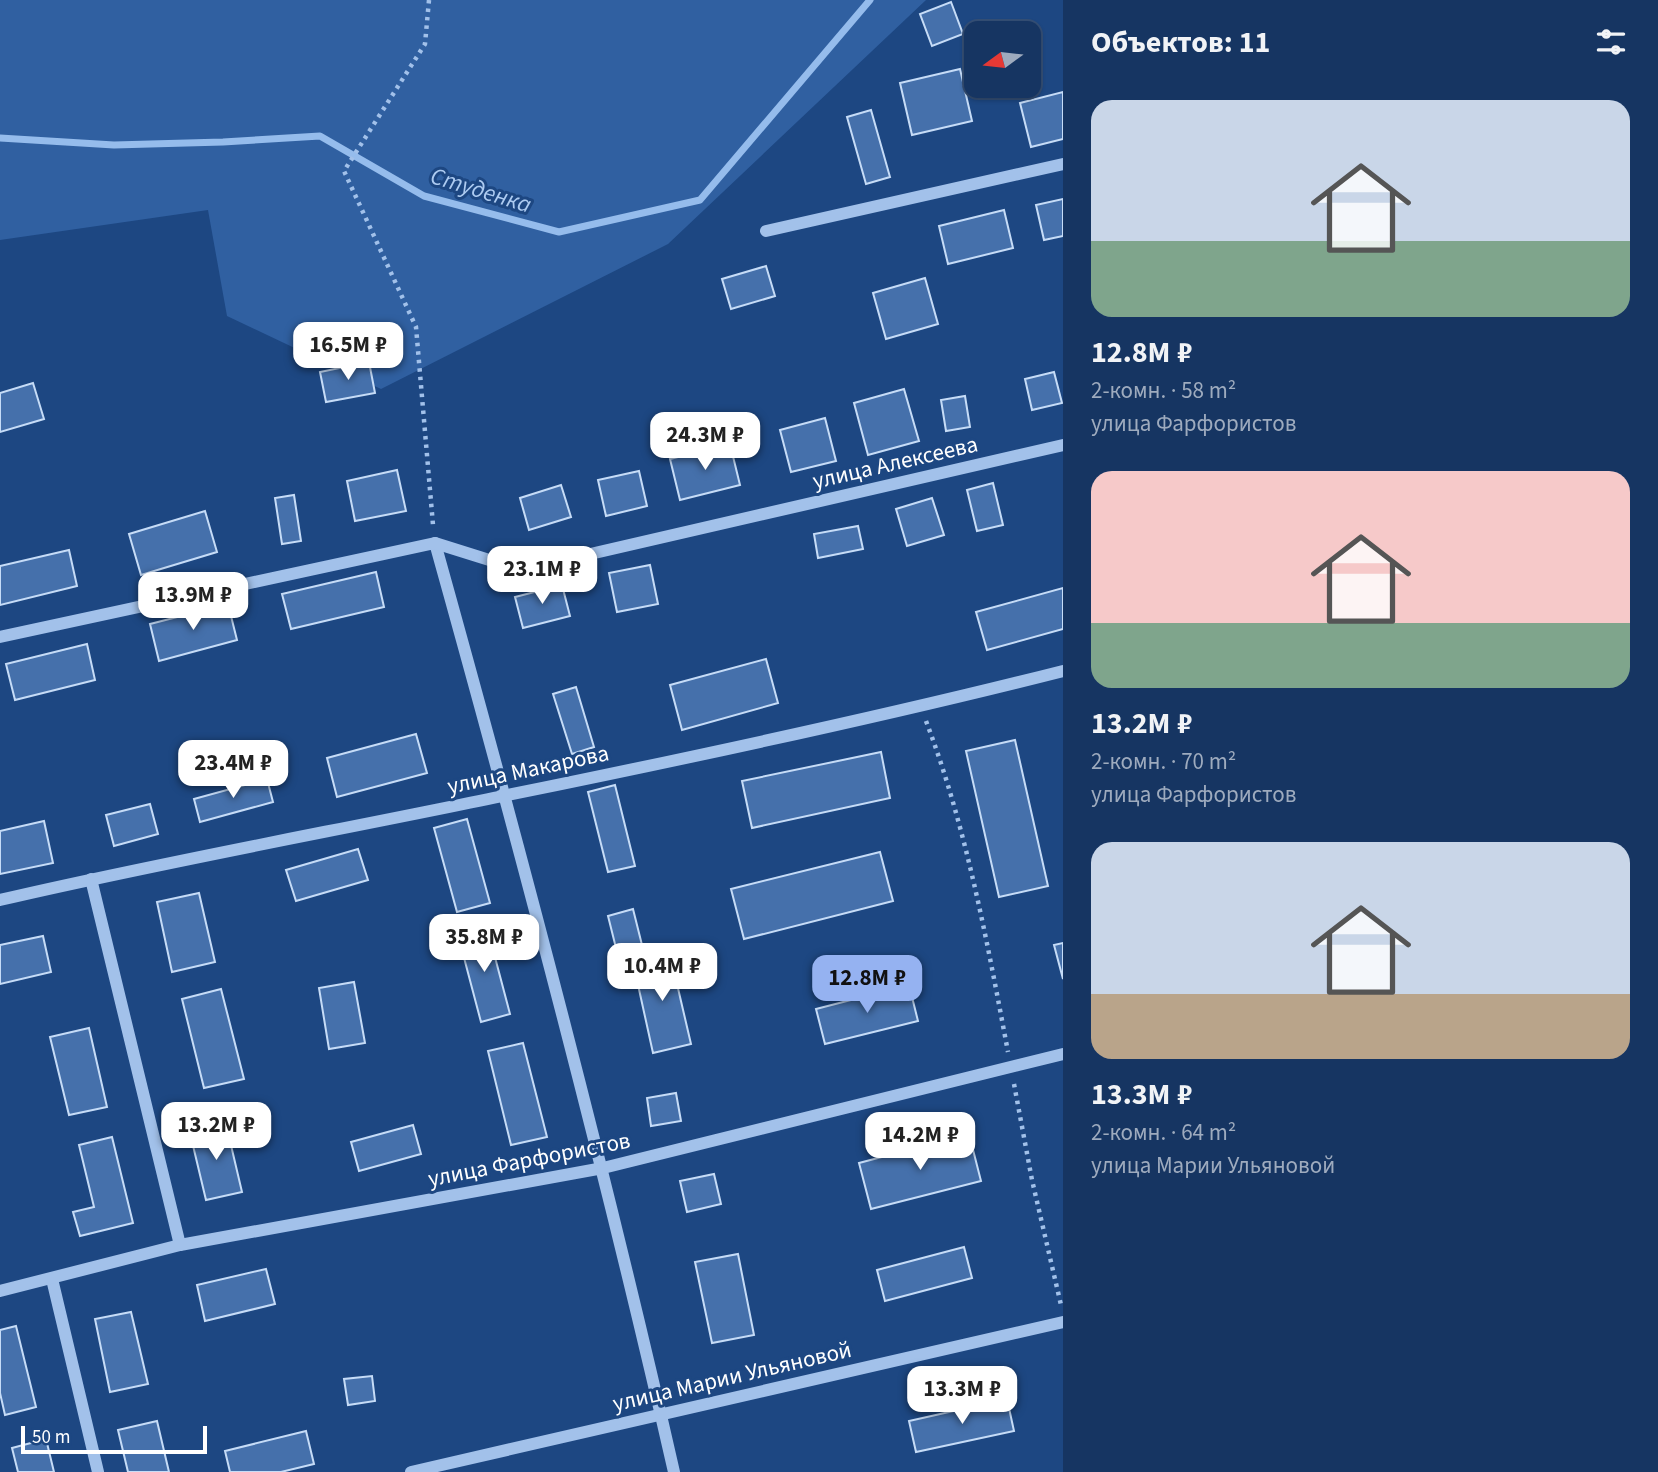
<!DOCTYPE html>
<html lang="ru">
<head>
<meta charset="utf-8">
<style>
  :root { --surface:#163562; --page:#23406b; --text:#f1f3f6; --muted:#9eabbe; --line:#355077; --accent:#95b2f1 }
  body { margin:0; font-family:"Source Sans 3",sans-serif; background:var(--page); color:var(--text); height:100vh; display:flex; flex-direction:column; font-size:26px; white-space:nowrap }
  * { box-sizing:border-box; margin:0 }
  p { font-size:23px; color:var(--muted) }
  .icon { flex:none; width:38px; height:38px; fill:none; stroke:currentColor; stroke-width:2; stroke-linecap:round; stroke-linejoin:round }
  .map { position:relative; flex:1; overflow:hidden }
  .sheet { display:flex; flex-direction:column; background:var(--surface); width:595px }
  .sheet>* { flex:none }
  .needle { width:46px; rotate:255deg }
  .controls { position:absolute; left:964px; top:21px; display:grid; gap:14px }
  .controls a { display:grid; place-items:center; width:77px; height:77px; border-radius:14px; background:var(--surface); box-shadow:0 2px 5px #0004,0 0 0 2px var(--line); font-size:35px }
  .scale { position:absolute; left:21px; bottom:18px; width:186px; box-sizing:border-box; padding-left:7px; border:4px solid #fff; border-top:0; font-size:19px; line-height:24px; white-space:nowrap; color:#fff; -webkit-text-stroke:5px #1d4782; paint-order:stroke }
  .price { position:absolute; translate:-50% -60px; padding:0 16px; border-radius:14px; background:#fff; color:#222; font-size:23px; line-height:46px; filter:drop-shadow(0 2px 4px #0008) }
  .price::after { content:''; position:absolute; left:50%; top:42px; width:21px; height:16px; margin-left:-10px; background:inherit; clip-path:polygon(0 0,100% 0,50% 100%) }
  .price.on { background:var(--accent); color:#111 }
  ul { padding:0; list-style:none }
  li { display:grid; align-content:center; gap:14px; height:371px; padding:0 28px }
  li span { display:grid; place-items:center; height:217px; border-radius:21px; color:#555 }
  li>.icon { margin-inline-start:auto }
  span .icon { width:126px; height:126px; fill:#fffc; stroke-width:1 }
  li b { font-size:30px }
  h2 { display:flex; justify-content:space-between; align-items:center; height:84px; padding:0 28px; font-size:30px }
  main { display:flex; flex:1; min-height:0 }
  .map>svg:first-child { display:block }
  .green { fill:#3060a1 }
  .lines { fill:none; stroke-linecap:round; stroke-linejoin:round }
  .stream { stroke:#95bcec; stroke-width:7 }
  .building { fill:#4570ab; stroke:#c6dcf7; stroke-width:2 }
  .path { stroke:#a2c1ea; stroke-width:4.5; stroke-dasharray:3.5 5; stroke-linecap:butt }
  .minor { stroke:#a2c1ea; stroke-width:12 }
  .labels { text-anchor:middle; stroke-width:6; stroke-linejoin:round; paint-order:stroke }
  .street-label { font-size:23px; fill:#fff; stroke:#1d4782 }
  .water-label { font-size:24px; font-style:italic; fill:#adcbf1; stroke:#1d4782 }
</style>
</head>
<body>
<main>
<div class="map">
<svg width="1063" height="1472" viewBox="0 0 1063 1472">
  <rect width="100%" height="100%" fill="#1d4782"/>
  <path class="green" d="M 0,0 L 926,0 L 668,244 L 381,389 L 227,316 L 208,210 L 0,240 Z"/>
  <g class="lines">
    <path class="stream" d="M 0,138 L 114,145 L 223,142 L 320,136 L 424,196 L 559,232 L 700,200 L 870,0"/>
  </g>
  <g class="building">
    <path d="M 951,2 L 963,34 L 932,46 L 920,14 Z"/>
    <path d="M 960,69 L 972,121 L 912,135 L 900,83 Z"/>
    <path d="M 1063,92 L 1063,139 L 1031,147 L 1020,103 Z"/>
    <path d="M 871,110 L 890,177 L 866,184 L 847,117 Z"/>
    <path d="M 1063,199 L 1063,236 L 1044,240 L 1036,205 Z"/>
    <path d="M 1004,210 L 1013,248 L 948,264 L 939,226 Z"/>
    <path d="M 766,266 L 775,296 L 731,309 L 722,279 Z"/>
    <path d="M 925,278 L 938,324 L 886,339 L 873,293 Z"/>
    <path d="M 369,362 L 375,393 L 326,402 L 320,372 Z"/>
    <path d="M 1054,372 L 1062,403 L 1032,410 L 1025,379 Z"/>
    <path d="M 33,383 L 44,419 L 0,432 L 0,393 Z"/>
    <path d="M 904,389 L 919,441 L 868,455 L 854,403 Z"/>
    <path d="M 965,396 L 970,427 L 946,431 L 941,400 Z"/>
    <path d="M 825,418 L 836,461 L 791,472 L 780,430 Z"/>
    <path d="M 730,444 L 740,485 L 680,500 L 670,459 Z"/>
    <path d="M 397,470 L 406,511 L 355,521 L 347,481 Z"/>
    <path d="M 639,471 L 647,506 L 606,516 L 598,480 Z"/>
    <path d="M 993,483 L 1003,525 L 977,531 L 967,490 Z"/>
    <path d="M 561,485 L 571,517 L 529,530 L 520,498 Z"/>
    <path d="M 294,495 L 301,541 L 282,544 L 275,498 Z"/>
    <path d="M 932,498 L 944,535 L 907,546 L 896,509 Z"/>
    <path d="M 205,511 L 217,552 L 141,575 L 129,534 Z"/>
    <path d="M 858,526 L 863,549 L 818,558 L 814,534 Z"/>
    <path d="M 69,550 L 77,586 L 0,605 L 0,566 Z"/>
    <path d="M 650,565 L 658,604 L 617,612 L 609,573 Z"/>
    <path d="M 376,572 L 384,607 L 291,629 L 282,594 Z"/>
    <path d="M 562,585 L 570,616 L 523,628 L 515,597 Z"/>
    <path d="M 1063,588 L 1063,629 L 987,650 L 976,612 Z"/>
    <path d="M 228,604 L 237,640 L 159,661 L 150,624 Z"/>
    <path d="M 87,644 L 95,680 L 15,700 L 6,664 Z"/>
    <path d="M 766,659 L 778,703 L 682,730 L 670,685 Z"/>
    <path d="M 576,687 L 594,747 L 572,754 L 553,694 Z"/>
    <path d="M 416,734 L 427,773 L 337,797 L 327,758 Z"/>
    <path d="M 1015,740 L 1048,886 L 999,897 L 966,751 Z"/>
    <path d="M 881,752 L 890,798 L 752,828 L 742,781 Z"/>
    <path d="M 267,779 L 273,802 L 200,822 L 194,799 Z"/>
    <path d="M 615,785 L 635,866 L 608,872 L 588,792 Z"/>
    <path d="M 150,804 L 158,834 L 114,846 L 106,815 Z"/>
    <path d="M 467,819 L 490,903 L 457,912 L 434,828 Z"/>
    <path d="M 44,821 L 53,863 L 0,874 L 0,831 Z"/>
    <path d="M 358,849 L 368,880 L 296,901 L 286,870 Z"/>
    <path d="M 880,852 L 893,901 L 744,939 L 731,889 Z"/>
    <path d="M 199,893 L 215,962 L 172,972 L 157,902 Z"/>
    <path d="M 633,909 L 642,945 L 617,952 L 608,916 Z"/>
    <path d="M 487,927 L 510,1014 L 481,1022 L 458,935 Z"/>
    <path d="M 43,936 L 51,972 L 0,984 L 0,945 Z"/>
    <path d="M 1063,943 L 1063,979 L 1054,945 Z"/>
    <path d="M 670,954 L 691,1044 L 653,1053 L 633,962 Z"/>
    <path d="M 354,982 L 365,1043 L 329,1049 L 319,988 Z"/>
    <path d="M 909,985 L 918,1021 L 825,1044 L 816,1009 Z"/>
    <path d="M 221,989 L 244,1079 L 204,1088 L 182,999 Z"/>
    <path d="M 89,1028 L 107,1107 L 69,1115 L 50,1037 Z"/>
    <path d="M 523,1043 L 547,1137 L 511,1145 L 488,1051 Z"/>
    <path d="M 676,1093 L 681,1121 L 651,1126 L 647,1098 Z"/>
    <path d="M 226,1124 L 242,1192 L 206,1200 L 190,1133 Z"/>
    <path d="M 413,1125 L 421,1154 L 359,1171 L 351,1142 Z"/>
    <path d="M 969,1134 L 981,1181 L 871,1209 L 859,1163 Z"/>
    <path d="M 112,1137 L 133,1223 L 80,1236 L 73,1212 L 94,1207 L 79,1145 Z"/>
    <path d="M 714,1174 L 721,1204 L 687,1212 L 680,1181 Z"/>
    <path d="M 964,1247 L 972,1278 L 885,1301 L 877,1270 Z"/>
    <path d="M 738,1254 L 754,1335 L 712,1343 L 695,1262 Z"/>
    <path d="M 266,1269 L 275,1304 L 205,1321 L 197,1285 Z"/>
    <path d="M 131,1312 L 148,1384 L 110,1392 L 95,1319 Z"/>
    <path d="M 16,1326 L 36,1407 L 5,1415 L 0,1393 L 0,1330 Z"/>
    <path d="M 372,1376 L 375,1401 L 348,1405 L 344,1379 Z"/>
    <path d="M 1007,1399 L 1014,1431 L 916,1452 L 909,1421 Z"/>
    <path d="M 157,1421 L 169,1472 L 128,1472 L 118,1430 Z"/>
    <path d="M 306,1431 L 314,1464 L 281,1472 L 230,1472 L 225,1451 Z"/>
    <path d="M 46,1439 L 54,1472 L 18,1472 L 12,1448 Z"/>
  </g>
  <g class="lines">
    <g class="path">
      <path d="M 429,0 L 425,44 L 344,171 L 416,327 L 433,525"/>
      <path d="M 926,721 C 966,826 987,941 1008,1052"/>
      <path d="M 1014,1084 L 1032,1180 L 1061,1305"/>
    </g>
    <g class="minor">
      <path d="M 766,231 L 1063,164"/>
      <path d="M 435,543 C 521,851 603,1160 674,1472"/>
      <path d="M 0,637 L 435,543 L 521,570 L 1063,445"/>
      <path d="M 91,879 L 180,1245"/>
      <path d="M 0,900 C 167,861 335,831 503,796 C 690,758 878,718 1063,671"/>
      <path d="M 52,1279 L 98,1472"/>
      <path d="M 0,1291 L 180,1245 L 603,1168 L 1063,1054"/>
      <path d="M 411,1472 L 1063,1322"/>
    </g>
  </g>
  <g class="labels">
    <g class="street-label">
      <text transform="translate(895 462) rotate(-13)" y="8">улица Алексеева</text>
      <text transform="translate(528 769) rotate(-12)" y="8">улица Макарова</text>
      <text transform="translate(529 1159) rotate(-11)" y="8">улица Фарфористов</text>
      <text transform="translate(732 1376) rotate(-13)" y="8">улица Марии Ульяновой</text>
    </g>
    <g class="water-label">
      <text transform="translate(481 190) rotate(17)" y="8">Студенка</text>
    </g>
  </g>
</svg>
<div class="controls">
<a><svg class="needle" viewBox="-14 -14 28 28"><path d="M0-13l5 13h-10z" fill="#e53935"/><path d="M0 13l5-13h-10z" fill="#9eabbe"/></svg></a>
</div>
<div class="scale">50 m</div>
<b class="price" style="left:348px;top:382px">16.5M ₽</b>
<b class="price" style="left:705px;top:472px">24.3M ₽</b>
<b class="price" style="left:542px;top:606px">23.1M ₽</b>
<b class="price" style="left:193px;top:632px">13.9M ₽</b>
<b class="price" style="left:233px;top:800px">23.4M ₽</b>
<b class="price" style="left:484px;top:974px">35.8M ₽</b>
<b class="price" style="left:662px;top:1003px">10.4M ₽</b>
<b class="price on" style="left:867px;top:1015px">12.8M ₽</b>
<b class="price" style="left:216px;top:1162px">13.2M ₽</b>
<b class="price" style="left:920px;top:1172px">14.2M ₽</b>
<b class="price" style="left:962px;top:1426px">13.3M ₽</b>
</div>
<section class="sheet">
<h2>Объектов: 11<svg class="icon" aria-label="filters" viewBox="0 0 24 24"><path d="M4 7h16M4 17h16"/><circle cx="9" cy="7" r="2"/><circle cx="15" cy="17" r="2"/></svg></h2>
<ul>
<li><span style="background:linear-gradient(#c9d6e8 65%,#7fa58c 0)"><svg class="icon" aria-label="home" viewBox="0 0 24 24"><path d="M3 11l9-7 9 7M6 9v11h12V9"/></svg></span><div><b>12.8M ₽</b><p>2-комн. · 58 m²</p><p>улица Фарфористов</p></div></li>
<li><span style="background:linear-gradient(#f6c9c9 70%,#7fa58c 0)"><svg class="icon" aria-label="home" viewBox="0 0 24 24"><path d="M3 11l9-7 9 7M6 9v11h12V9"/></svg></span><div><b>13.2M ₽</b><p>2-комн. · 70 m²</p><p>улица Фарфористов</p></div></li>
<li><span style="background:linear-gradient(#c9d6e8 70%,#b9a48a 0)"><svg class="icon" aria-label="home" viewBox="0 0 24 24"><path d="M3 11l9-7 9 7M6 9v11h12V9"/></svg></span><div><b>13.3M ₽</b><p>2-комн. · 64 m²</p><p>улица Марии Ульяновой</p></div></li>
</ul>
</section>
</main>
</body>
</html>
